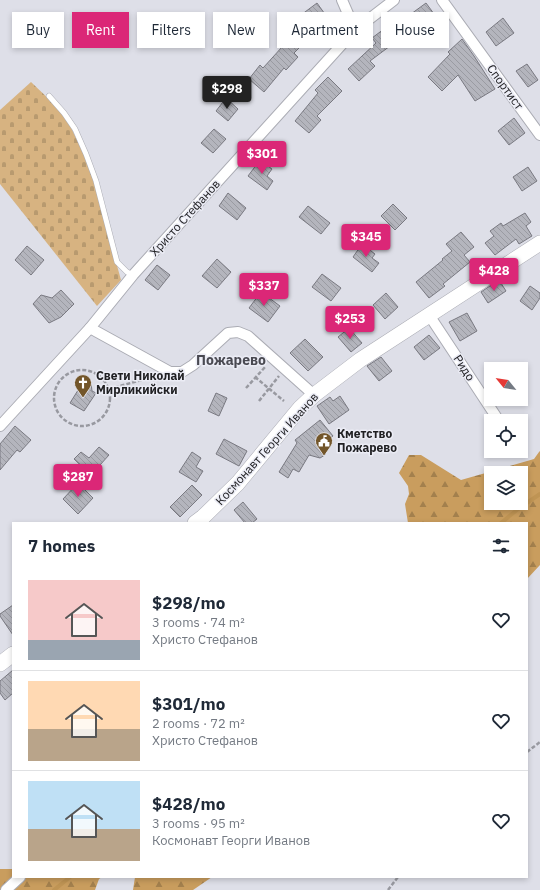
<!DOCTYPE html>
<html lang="en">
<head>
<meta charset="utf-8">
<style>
  :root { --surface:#fff; --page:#f6f6f7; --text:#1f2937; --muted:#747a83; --line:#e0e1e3; --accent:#db2777 }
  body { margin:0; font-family:"IBM Plex Sans",sans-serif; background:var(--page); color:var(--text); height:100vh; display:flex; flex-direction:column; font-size:15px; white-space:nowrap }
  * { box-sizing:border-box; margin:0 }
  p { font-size:13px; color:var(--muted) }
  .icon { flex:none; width:22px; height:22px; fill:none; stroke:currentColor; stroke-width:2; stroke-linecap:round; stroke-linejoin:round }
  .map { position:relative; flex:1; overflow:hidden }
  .drawer { position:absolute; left:12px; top:522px; width:516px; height:356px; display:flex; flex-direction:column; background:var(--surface); border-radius:0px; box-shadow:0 2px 6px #0003 }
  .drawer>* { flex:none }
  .top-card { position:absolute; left:12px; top:12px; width:516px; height:36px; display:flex; gap:8px }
  .needle { width:26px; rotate:300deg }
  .controls { position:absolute; left:484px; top:362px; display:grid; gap:8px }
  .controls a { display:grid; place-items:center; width:44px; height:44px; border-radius:0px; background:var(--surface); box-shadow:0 2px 6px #0003; font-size:20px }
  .price { position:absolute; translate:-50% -34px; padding:0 9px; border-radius:4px; background:var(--accent); color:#fff; font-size:13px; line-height:26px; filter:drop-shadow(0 1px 2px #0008) }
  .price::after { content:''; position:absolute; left:50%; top:24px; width:12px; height:9px; margin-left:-6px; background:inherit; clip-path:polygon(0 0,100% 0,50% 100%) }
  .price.current { background:#222; color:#fff }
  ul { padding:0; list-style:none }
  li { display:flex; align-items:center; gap:12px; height:100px; padding:0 16px }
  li+li { border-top:1px solid var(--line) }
  li span { display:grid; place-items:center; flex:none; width:112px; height:80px; border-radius:0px; color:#555 }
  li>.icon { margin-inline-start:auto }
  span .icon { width:48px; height:48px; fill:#fffc; stroke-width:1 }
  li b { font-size:17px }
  h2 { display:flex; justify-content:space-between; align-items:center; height:48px; padding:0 16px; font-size:17px }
  .pill { padding:0 14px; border-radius:0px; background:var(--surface); box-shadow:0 2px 6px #0003; font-size:14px; line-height:36px }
  .pill.current { background:var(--accent); color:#fff }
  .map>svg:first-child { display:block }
  .forest { fill:url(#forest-firs); fill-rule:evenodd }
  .cemetery { fill:url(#cemetery-stones) }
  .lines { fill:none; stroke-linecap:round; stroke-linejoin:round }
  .stream { stroke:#bf9454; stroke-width:4 }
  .building { fill:url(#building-back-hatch); stroke:#797981 }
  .lane-casing { stroke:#abacb4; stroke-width:6 }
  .street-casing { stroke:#abacb4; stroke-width:12 }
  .secondary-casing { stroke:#abacb4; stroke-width:16 }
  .path { stroke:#9899a0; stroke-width:2.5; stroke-dasharray:4 2; stroke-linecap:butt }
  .lane { stroke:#fff; stroke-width:5 }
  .street { stroke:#fff; stroke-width:10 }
  .secondary { stroke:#fff; stroke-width:15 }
  .labels { text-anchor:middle; stroke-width:3; stroke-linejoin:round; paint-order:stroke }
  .street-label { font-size:12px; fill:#202023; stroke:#ebecf5 }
  .poi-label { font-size:12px; font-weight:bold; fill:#202023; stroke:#ebecf5; text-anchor:start }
  .quarter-label { font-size:14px; font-weight:bold; fill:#494951; stroke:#ebecf5 }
</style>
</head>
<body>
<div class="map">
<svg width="540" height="890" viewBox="0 0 540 890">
  <defs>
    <pattern id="forest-firs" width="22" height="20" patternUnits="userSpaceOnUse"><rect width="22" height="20" fill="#c99d5e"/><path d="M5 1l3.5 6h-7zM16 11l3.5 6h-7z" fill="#a3804d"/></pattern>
    <pattern id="cemetery-stones" width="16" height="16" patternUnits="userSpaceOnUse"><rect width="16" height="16" fill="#d7b381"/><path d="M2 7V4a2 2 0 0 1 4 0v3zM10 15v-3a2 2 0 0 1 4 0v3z" fill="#b89a6f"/></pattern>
    <pattern id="building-back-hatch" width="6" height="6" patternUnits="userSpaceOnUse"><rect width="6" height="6" fill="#b4b5bd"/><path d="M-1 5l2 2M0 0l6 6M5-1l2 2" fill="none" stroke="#9a9ba2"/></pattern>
  </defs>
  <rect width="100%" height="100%" fill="#dedfe8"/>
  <g class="forest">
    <path d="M 540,451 L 540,565 L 527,579 L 527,523 L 408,523 L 405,504 L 409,494 L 408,486 L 399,473 L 409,455 L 421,455 L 461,480 L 534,459 L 539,452 ZM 491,473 L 521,473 L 521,503 L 491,503 Z"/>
    <path d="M 0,869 L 13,869 L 13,877 L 102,877 L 99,879 L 95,890 L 0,890 Z"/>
    <path d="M 135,877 L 212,877 L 193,890 L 133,890 Z"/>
  </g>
  <path class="cemetery" d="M 31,82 L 54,104 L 68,121 L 76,138 L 91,171 L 121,280 L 97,306 L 0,184 L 0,110 Z"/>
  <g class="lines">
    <g class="stream">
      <path d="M 501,523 L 518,509 L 540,494"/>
      <path d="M 54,890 L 70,877"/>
    </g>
  </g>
  <g class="building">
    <path d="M 317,3 L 327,17 L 312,29 L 301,15 Z"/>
    <path d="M 426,3 L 437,18 L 422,29 L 411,14 Z"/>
    <path d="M 503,18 L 514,33 L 496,46 L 486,32 Z"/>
    <path d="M 388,26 L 398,40 L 370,61 L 375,66 L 359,81 L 348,69 L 376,43 L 372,38 Z"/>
    <path d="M 292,36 L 302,45 L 294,53 L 298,57 L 286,70 L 284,68 L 264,92 L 249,79 L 260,65 L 263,68 Z"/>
    <path d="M 462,39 L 474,56 L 495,89 L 475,101 L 458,75 L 442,91 L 428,77 L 450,54 L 448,52 Z"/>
    <path d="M 527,64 L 538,80 L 528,87 L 516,71 Z"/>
    <path d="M 328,77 L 342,91 L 317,116 L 321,120 L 309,133 L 295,121 L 318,93 L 315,90 Z"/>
    <path d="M 226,98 L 238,109 L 228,121 L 216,111 Z"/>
    <path d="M 514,118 L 525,133 L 509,145 L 498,131 Z"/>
    <path d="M 214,129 L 226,139 L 213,153 L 201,143 Z"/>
    <path d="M 260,160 L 272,169 L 267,176 L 273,181 L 267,190 L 248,176 Z"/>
    <path d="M 528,167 L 537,181 L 522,191 L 513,177 Z"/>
    <path d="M 228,193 L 246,208 L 237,220 L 219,206 Z"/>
    <path d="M 393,204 L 407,218 L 395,230 L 381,216 Z"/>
    <path d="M 308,206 L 330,223 L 321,234 L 299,217 Z"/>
    <path d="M 525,213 L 531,222 L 526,226 L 532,236 L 519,244 L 516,239 L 495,255 L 485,243 L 494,236 L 490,231 L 501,223 L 503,226 Z"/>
    <path d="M 461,232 L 474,247 L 464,255 L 470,262 L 443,284 L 445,286 L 429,298 L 416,282 L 443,260 L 442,259 L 452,251 L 446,244 Z"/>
    <path d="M 362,244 L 375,254 L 372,258 L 379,263 L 372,272 L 353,257 Z"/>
    <path d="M 27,246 L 44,260 L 31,275 L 15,260 Z"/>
    <path d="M 217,259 L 231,272 L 217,288 L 202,276 Z"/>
    <path d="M 157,265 L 170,275 L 158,290 L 145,280 Z"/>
    <path d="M 322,274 L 341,288 L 331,301 L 312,287 Z"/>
    <path d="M 499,280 L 506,291 L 488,303 L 481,292 Z"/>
    <path d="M 530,286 L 540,293 L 540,298 L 532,310 L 520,301 Z"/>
    <path d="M 61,290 L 74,304 L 61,317 L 49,323 L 33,304 L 41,295 L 52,298 Z"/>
    <path d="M 261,292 L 280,306 L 268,322 L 249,308 Z"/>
    <path d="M 386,293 L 398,307 L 385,319 L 373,305 Z"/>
    <path d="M 467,313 L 477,331 L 460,341 L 449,322 Z"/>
    <path d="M 349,328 L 362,343 L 351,352 L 338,337 Z"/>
    <path d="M 429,335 L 440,348 L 424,360 L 414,347 Z"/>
    <path d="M 305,339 L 323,357 L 308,371 L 290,353 Z"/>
    <path d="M 381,357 L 392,371 L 379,381 L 367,366 Z"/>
    <path d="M 91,383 L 92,391 L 96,393 L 84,411 L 70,403 L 80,387 Z"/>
    <path d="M 216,393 L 227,398 L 219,416 L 208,411 Z"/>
    <path d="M 340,396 L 349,410 L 329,424 L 317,406 L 330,397 L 333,401 Z"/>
    <path d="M 320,420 L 333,436 L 324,442 L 326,450 L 325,455 L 320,458 L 309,455 L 299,472 L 293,469 L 288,478 L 279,472 L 297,443 L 295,440 Z"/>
    <path d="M 15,426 L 31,440 L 20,452 L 17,450 L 0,470 L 0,444 Z"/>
    <path d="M 224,439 L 247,451 L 239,466 L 216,454 Z"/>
    <path d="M 99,447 L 109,455 L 91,475 L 74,459 L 81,452 L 89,458 Z"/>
    <path d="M 192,452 L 201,458 L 196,467 L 203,471 L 196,482 L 179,472 Z"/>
    <path d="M 78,483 L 93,498 L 78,514 L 63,499 Z"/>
    <path d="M 192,485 L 202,495 L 180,517 L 170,507 Z"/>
    <path d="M 243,502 L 257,519 L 252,523 L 245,523 L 234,510 Z"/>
    <path d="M 13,605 L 13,635 L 0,616 L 0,614 Z"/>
    <path d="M 13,670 L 13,693 L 5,700 L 0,693 L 0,681 Z"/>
  </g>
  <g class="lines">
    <g class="lane-casing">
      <path id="lane" d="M 49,96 L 64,113 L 75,129 L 86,154 L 96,181 L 117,262 L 127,272 L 133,275"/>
    </g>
    <g class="street-casing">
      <g id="street">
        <path d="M 342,0 L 355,30"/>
        <path d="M 442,0 L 540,135"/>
        <path d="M 429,315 L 499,421"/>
        <path d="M 90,328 L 170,372 L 182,372 L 193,365 L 228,333 L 238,332 L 248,336 L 314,395"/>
        <path d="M 0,426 L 90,328 L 133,275 L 355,30 L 394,0"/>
        <path d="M 518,451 L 519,452"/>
        <path d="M 6,890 L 20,877"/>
      </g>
    </g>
    <g class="secondary-casing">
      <g id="secondary">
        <path d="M 195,523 L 203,517 L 238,483 L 300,408 L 314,395 L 360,360 L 540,243"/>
        <path d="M 0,664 L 13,654"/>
      </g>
    </g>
    <g class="path">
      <circle cx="82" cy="398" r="28"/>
      <path d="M 255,377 L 284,401"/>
      <path d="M 246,388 L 266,366"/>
      <path d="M 109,389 L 156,376"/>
      <path d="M 259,401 L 279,376"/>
      <path d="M 527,752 L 540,742"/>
      <path d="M 388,890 L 398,877"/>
    </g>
    <use href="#lane" class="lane"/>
    <use href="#street" class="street"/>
    <use href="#secondary" class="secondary"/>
  </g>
  <defs>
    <g id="church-pin" transform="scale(0.9)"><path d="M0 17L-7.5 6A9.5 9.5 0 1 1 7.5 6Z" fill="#73562a" stroke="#ebecf5"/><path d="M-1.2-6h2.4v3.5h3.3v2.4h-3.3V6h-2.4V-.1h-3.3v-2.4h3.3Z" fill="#fff"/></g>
    <g id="civic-pin" transform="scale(0.9)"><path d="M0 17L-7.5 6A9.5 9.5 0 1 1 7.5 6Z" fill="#73562a" stroke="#ebecf5"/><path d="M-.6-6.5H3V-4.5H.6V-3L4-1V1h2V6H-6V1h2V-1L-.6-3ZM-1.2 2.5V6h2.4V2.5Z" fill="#fff"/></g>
  </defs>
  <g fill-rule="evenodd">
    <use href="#church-pin" x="83" y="383"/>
    <use href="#civic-pin" x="324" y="441"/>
  </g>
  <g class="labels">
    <g class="street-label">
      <text transform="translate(505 87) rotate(54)" y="4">Спортист</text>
      <text transform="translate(185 218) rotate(-48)" y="4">Христо Стефанов</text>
      <text transform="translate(464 368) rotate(57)" y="4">Ридо</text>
      <text transform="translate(267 449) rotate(-48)" y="4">Космонавт Георги Иванов</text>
    </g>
    <g class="poi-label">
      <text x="96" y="380">Свети Николай<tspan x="96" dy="14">Мирликийски</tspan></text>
      <text x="337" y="438">Кметство<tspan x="337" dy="14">Пожарево</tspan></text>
    </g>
    <g class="quarter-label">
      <text x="231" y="365">Пожарево</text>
    </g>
  </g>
</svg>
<div class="controls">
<a><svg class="needle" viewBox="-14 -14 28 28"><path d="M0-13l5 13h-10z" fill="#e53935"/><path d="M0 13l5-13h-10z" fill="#747a83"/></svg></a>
<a><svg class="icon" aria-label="locate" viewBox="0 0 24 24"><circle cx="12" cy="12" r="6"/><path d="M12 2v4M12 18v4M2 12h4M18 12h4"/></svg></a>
<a><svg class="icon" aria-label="layers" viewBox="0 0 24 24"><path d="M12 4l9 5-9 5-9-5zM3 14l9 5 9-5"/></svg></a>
</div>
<b class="price current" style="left:227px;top:110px">$298</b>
<b class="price" style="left:262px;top:175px">$301</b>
<b class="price" style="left:366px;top:258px">$345</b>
<b class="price" style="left:494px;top:292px">$428</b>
<b class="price" style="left:264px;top:307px">$337</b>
<b class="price" style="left:350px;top:340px">$253</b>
<b class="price" style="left:78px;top:498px">$287</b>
<div class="top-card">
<a class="pill">Buy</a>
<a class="pill current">Rent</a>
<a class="pill">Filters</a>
<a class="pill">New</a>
<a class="pill">Apartment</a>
<a class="pill">House</a>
</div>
<section class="drawer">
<h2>7 homes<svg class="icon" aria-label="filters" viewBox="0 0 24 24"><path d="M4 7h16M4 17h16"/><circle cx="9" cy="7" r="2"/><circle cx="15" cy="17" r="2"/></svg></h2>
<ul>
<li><span style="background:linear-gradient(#f6c9c9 75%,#9aa5b1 0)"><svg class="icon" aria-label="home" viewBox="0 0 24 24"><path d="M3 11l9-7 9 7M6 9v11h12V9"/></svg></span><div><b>$298/mo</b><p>3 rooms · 74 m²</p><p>Христо Стефанов</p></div><svg class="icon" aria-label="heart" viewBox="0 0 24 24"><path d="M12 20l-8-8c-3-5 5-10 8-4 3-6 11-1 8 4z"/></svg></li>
<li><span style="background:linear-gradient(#ffd9b3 60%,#b9a48a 0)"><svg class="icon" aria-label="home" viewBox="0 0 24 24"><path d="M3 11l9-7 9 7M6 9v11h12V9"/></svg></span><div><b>$301/mo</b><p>2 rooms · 72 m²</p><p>Христо Стефанов</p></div><svg class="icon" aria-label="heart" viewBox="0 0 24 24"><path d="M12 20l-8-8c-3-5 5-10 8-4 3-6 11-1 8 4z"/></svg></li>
<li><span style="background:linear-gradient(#bfe0f5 60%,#b9a48a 0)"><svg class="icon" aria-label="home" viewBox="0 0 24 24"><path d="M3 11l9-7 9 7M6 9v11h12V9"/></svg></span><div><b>$428/mo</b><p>3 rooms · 95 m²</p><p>Космонавт Георги Иванов</p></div><svg class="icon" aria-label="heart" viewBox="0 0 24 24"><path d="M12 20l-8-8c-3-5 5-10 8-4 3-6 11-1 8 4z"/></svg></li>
</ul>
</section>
</div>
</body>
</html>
